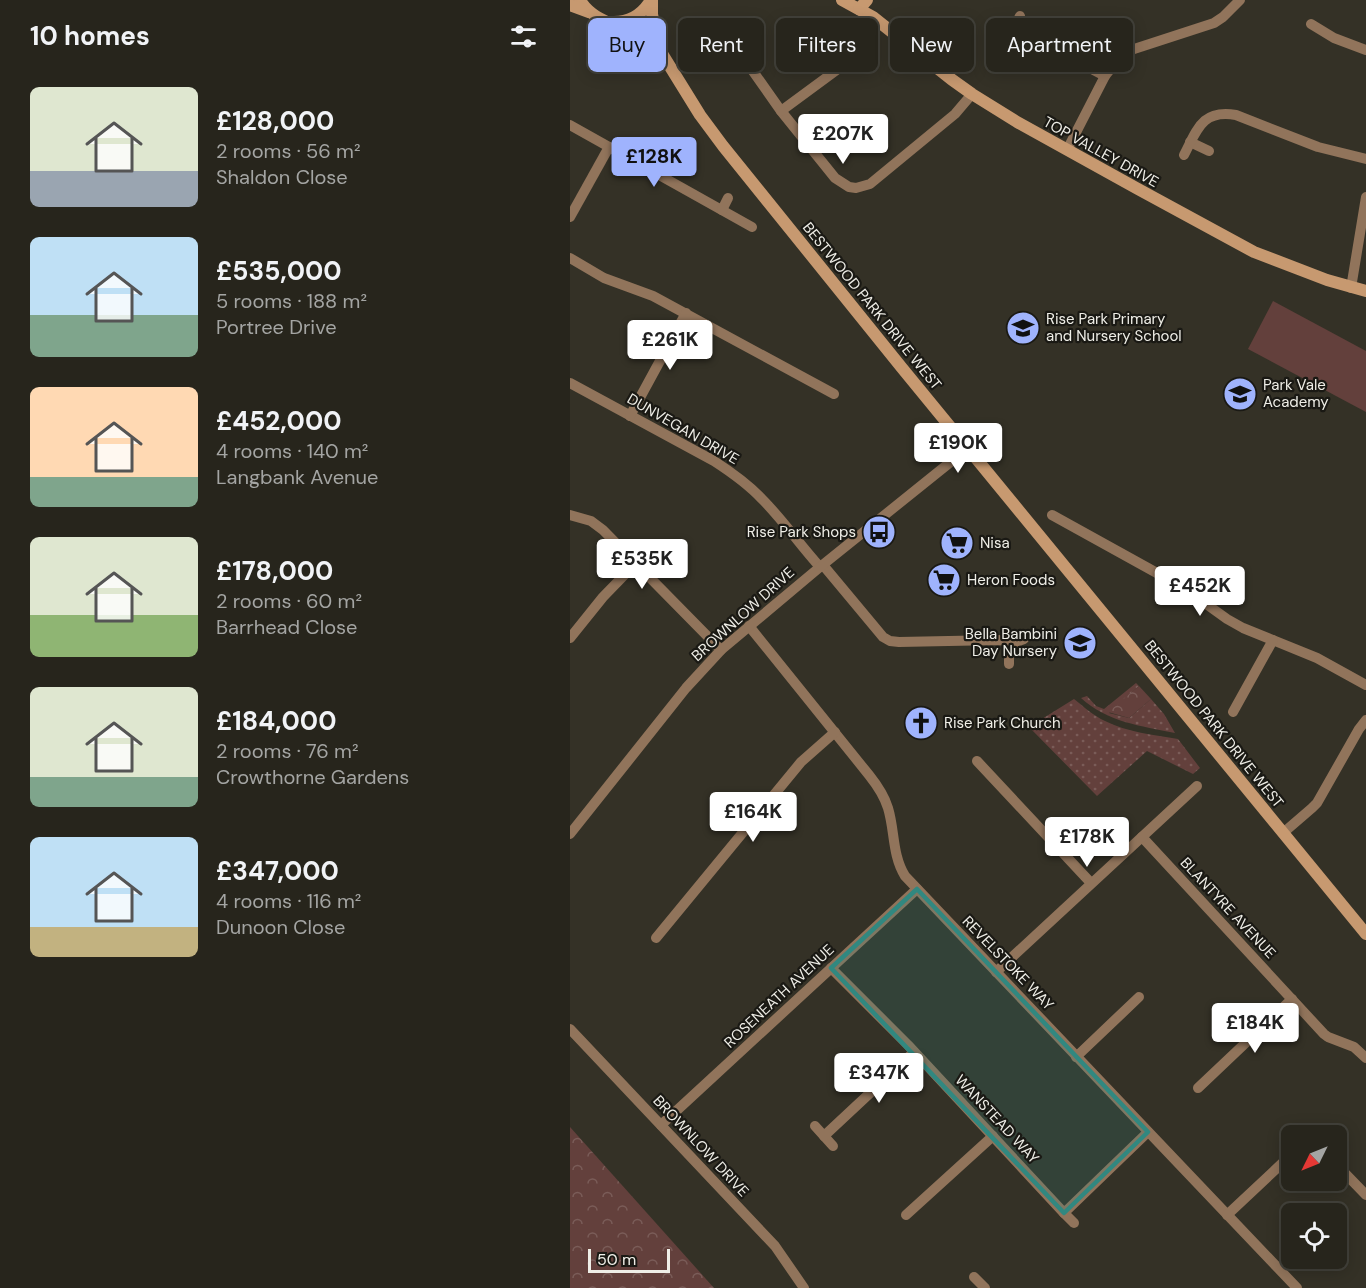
<!DOCTYPE html>
<html lang="en">
<head>
<meta charset="utf-8">
<style>
  :root { --surface:#27251c; --page:#333129; --text:#f1f3f6; --muted:#a4a5a3; --line:#43423b; --accent:#9fb3fd }
  body { margin:0; font-family:"DM Sans",sans-serif; background:var(--page); color:var(--text); height:100vh; display:flex; flex-direction:column; font-size:22px; white-space:nowrap }
  * { box-sizing:border-box; margin:0 }
  p { font-size:20px; color:var(--muted) }
  .icon { flex:none; width:33px; height:33px; fill:none; stroke:currentColor; stroke-width:2; stroke-linecap:round; stroke-linejoin:round }
  .map { position:relative; flex:1; overflow:hidden }
  .panel { display:flex; flex-direction:column; background:var(--surface); width:570px }
  .panel>* { flex:none }
  .top-card { position:absolute; left:18px; top:18px; width:570px; height:54px; display:flex; gap:12px }
  .needle { width:39px; rotate:227deg }
  .fabs { position:absolute; left:711px; top:1125px; display:grid; gap:12px }
  .fabs a { display:grid; place-items:center; width:66px; height:66px; border-radius:9px; background:var(--surface); box-shadow:0 3px 15px #0003,0 0 0 2px var(--line); font-size:30px }
  .scale { position:absolute; left:18px; bottom:15px; width:82px; box-sizing:border-box; padding-left:6px; border:3px solid #efeee7; border-top:0; font-size:16px; line-height:21px; white-space:nowrap; color:#efeee7; -webkit-text-stroke:4px #1a1914; paint-order:stroke }
  .price { position:absolute; translate:-50% -51px; padding:0 14px; border-radius:6px; background:#fff; color:#222; font-size:20px; line-height:39px; filter:drop-shadow(0 2px 3px #0008) }
  .price::after { content:''; position:absolute; left:50%; top:36px; width:18px; height:14px; margin-left:-9px; background:inherit; clip-path:polygon(0 0,100% 0,50% 100%) }
  .price.current { background:var(--accent); color:#111 }
  ul { padding:0; list-style:none }
  li { display:flex; align-items:center; gap:18px; height:150px; padding:0 30px }
  li span { display:grid; place-items:center; flex:none; width:168px; height:120px; border-radius:9px; color:#555 }
  li>.icon { margin-inline-start:auto }
  span .icon { width:72px; height:72px; fill:#fffc; stroke-width:1 }
  li b { font-size:26px }
  h2 { display:flex; justify-content:space-between; align-items:center; height:72px; padding:0 30px; font-size:26px }
  .pill { padding:0 21px; border-radius:9px; background:var(--surface); box-shadow:0 3px 15px #0003,0 0 0 2px var(--line); font-size:21px; line-height:54px }
  .pill.current { background:var(--accent); color:#111 }
  main { display:flex; flex:1; min-height:0 }
  .map>svg:first-child { display:block }
  .grass { fill:url(#grass-dots) }
  .park { fill:url(#park-crowns) }
  .pitch { fill:#63403c }
  .lines { fill:none; stroke-linecap:round; stroke-linejoin:round }
  .street { stroke:#91745b; stroke-width:10 }
  .secondary { stroke:#c79970; stroke-width:12 }
  .marked { fill:#318880; fill-opacity:0.2; stroke:#318880; stroke-width:4.5; stroke-linejoin:round }
  .labels { text-anchor:middle; stroke-width:4.5; stroke-linejoin:round; paint-order:stroke }
  .street-label { font-size:15px; fill:#efeee7; stroke:#1a1914 }
  .poi-label { font-size:15px; fill:#efeee7; stroke:#1a1914; text-anchor:start }
</style>
</head>
<body>
<main>
<section class="panel">
<h2>10 homes<svg class="icon" aria-label="filters" viewBox="0 0 24 24"><path d="M4 7h16M4 17h16"/><circle cx="9" cy="7" r="2"/><circle cx="15" cy="17" r="2"/></svg></h2>
<ul>
<li><span style="background:linear-gradient(#dfe7d0 70%,#9aa5b1 0)"><svg class="icon" aria-label="home" viewBox="0 0 24 24"><path d="M3 11l9-7 9 7M6 9v11h12V9"/></svg></span><div><b>£128,000</b><p>2 rooms · 56 m²</p><p>Shaldon Close</p></div></li>
<li><span style="background:linear-gradient(#bfe0f5 65%,#7fa58c 0)"><svg class="icon" aria-label="home" viewBox="0 0 24 24"><path d="M3 11l9-7 9 7M6 9v11h12V9"/></svg></span><div><b>£535,000</b><p>5 rooms · 188 m²</p><p>Portree Drive</p></div></li>
<li><span style="background:linear-gradient(#ffd9b3 75%,#7fa58c 0)"><svg class="icon" aria-label="home" viewBox="0 0 24 24"><path d="M3 11l9-7 9 7M6 9v11h12V9"/></svg></span><div><b>£452,000</b><p>4 rooms · 140 m²</p><p>Langbank Avenue</p></div></li>
<li><span style="background:linear-gradient(#dfe7d0 65%,#8fb573 0)"><svg class="icon" aria-label="home" viewBox="0 0 24 24"><path d="M3 11l9-7 9 7M6 9v11h12V9"/></svg></span><div><b>£178,000</b><p>2 rooms · 60 m²</p><p>Barrhead Close</p></div></li>
<li><span style="background:linear-gradient(#dfe7d0 75%,#7fa58c 0)"><svg class="icon" aria-label="home" viewBox="0 0 24 24"><path d="M3 11l9-7 9 7M6 9v11h12V9"/></svg></span><div><b>£184,000</b><p>2 rooms · 76 m²</p><p>Crowthorne Gardens</p></div></li>
<li><span style="background:linear-gradient(#bfe0f5 75%,#c2b280 0)"><svg class="icon" aria-label="home" viewBox="0 0 24 24"><path d="M3 11l9-7 9 7M6 9v11h12V9"/></svg></span><div><b>£347,000</b><p>4 rooms · 116 m²</p><p>Dunoon Close</p></div></li>
</ul>
</section>
<div class="map">
<svg width="796" height="1288" viewBox="0 0 796 1288">
  <defs>
    <pattern id="grass-dots" width="8" height="8" patternUnits="userSpaceOnUse" patternTransform="scale(1.5)"><rect width="8" height="8" fill="#63403c"/><path d="M2 2h.1M6 6h.1" fill="none" stroke="#7a5c58" stroke-width="1.8" stroke-linecap="round"/></pattern>
    <pattern id="park-crowns" width="20" height="18" patternUnits="userSpaceOnUse" patternTransform="scale(1.5)"><rect width="20" height="18" fill="#63403c"/><path d="M2 6a3 3 0 1 1 6 0M12 15a3 3 0 1 1 6 0" fill="none" stroke="#7a5c58"/></pattern>
  </defs>
  <rect width="100%" height="100%" fill="#343126"/>
  <g class="grass">
    <path d="M 566,683 L 569,686 L 539,713 L 559,718 L 581,699 L 594,714 L 605,733 C 571,726 537,722 511,698 L 517,696 L 526,706 L 534,709 Z"/>
    <path d="M 504,699 C 514,707 524,716 535,721 C 557,732 584,735 608,739 L 630,768 L 623,774 L 577,751 L 527,796 L 459,727 Z"/>
  </g>
  <g class="park">
    <path d="M 569,686 L 581,699 L 559,718 L 538,712 Z"/>
    <path d="M 0,1127 L 144,1288 L 0,1288 Z"/>
  </g>
  <path class="pitch" d="M 703,301 L 796,351 L 796,412 L 678,349 Z"/>
  <g class="lines">
    <g class="street">
      <path d="M 433,22 L 535,76"/>
      <path d="M 741,24 L 764,38 L 796,50"/>
      <path d="M 444,28 L 450,16"/>
      <path d="M 168,50 L 211,111 L 265,178 L 279,187 L 286,188 L 300,184 L 385,114 L 402,94"/>
      <path d="M 176,62 L 188,54"/>
      <path d="M 211,111 L 287,55"/>
      <path d="M 0,125 L 182,227"/>
      <path d="M 620,142 L 639,151"/>
      <path d="M 497,150 L 535,76 L 551,56 L 561,50 L 644,23 L 653,17 L 670,0"/>
      <path d="M 614,155 C 627,130 632,109 666,115 L 748,147 L 796,159"/>
      <path d="M 152,210 L 158,198"/>
      <path d="M 0,217 L 39,147"/>
      <path d="M 0,258 L 34,278 L 83,296 L 264,394"/>
      <path d="M 781,288 L 796,197"/>
      <path d="M 0,383 L 144,461 C 161,472 178,484 192,499 C 213,520 230,545 250,567"/>
      <path d="M 60,416 L 116,313"/>
      <path d="M 0,515 L 21,521 L 33,530 L 151,650"/>
      <path d="M 482,515 L 614,588 L 657,619 L 673,628 L 747,658 L 796,685"/>
      <path d="M 253,565 L 313,637 L 320,641 L 329,642 L 428,640 L 446,642 L 454,639"/>
      <path d="M 179,626 L 299,775 C 307,785 314,795 318,808 C 325,831 322,855 335,876 L 727,1288"/>
      <path d="M 0,638 L 33,597 L 66,563"/>
      <path d="M 439,664 L 439,642"/>
      <path d="M 663,712 L 703,640"/>
      <path d="M 407,761 L 521,883"/>
      <path d="M 713,833 L 742,808 L 747,803 L 789,729 L 796,720"/>
      <path d="M 0,834 L 116,688 L 151,650 L 250,567 L 398,448"/>
      <path d="M 572,837 L 754,1034 L 758,1037 L 784,1047 L 796,1058"/>
      <path d="M 86,938 L 231,762 L 265,732"/>
      <path d="M 261,968 L 338,1045 L 494,1213 L 578,1132"/>
      <path d="M 426,972 L 627,786"/>
      <path d="M 0,1029 L 205,1246 L 234,1288"/>
      <path d="M 506,1057 L 569,997"/>
      <path d="M 628,1088 L 722,999"/>
      <path d="M 91,1125 L 347,889"/>
      <path d="M 245,1126 L 263,1146"/>
      <path d="M 254,1136 L 344,1052"/>
      <path d="M 766,1164 L 796,1195"/>
      <path d="M 494,1213 L 504,1223"/>
      <path d="M 336,1215 L 423,1136"/>
      <path d="M 657,1215 L 722,1154"/>
      <path d="M 404,1277 L 415,1288"/>
    </g>
    <g class="secondary">
      <path d="M 10,0 C 20,18 41,23 58,31 C 70,37 81,45 91,52"/>
      <path d="M 82,0 L 82,14 L 85,31 L 91,52 L 130,115 L 153,146 L 332,368 L 796,934"/>
      <path d="M 272,0 L 303,17 L 381,79 L 402,94 L 447,122 L 568,189 L 684,252 L 757,280 L 796,291"/>
      <path d="M 0,5 L 19,12"/>
      <path d="M 289,9 L 297,0"/>
      <path d="M 41,22 C 58,23 72,15 81,0"/>
    </g>
  </g>
  <path class="marked" d="M 347,889 L 578,1132 L 494,1213 L 261,968 Z"/>
  <defs>
    <g id="school-disc" transform="scale(1.725)"><circle r="9.5" fill="#9fb3fd" stroke="#1a1914"/><path d="M0-5L7-2L0 1L-7-2ZM-4 1L0 2.5L4 1V4Q0 6-4 4Z" fill="#111"/></g>
    <g id="bus-disc" transform="scale(1.725)"><circle r="9.5" fill="#9fb3fd" stroke="#1a1914"/><path d="M-5-6H5V4H4V6H2V4H-2V6H-4V4H-5ZM-3.5-4V0h7V-4ZM-3.5 1.2v1.5H-2V1.2ZM2 1.2v1.5H3.5V1.2Z" fill="#111"/></g>
    <g id="supermarket-disc" transform="scale(1.725)"><circle r="9.5" fill="#9fb3fd" stroke="#1a1914"/><path d="M-6-5.5h2.5l.6 2H6L4.5 2H-2.5L-4.4-4H-6ZM-1.5 3.2a1.3 1.3 0 1 0 .1 0ZM3 3.2a1.3 1.3 0 1 0 .1 0Z" fill="#111"/></g>
    <g id="church-disc" transform="scale(1.725)"><circle r="9.5" fill="#9fb3fd" stroke="#1a1914"/><path d="M-1.2-6h2.4v3.5h3.3v2.4h-3.3V6h-2.4V-.1h-3.3v-2.4h3.3Z" fill="#111"/></g>
  </defs>
  <g fill-rule="evenodd">
    <use href="#school-disc" x="453" y="328"/>
    <use href="#school-disc" x="670" y="394"/>
    <use href="#bus-disc" x="309" y="532"/>
    <use href="#supermarket-disc" x="387" y="543"/>
    <use href="#supermarket-disc" x="374" y="580"/>
    <use href="#school-disc" x="510" y="643"/>
    <use href="#church-disc" x="351" y="723"/>
  </g>
  <g class="labels">
    <g class="street-label">
      <text transform="translate(531 152) rotate(29)" y="5">TOP VALLEY DRIVE</text>
      <text transform="translate(302 306) rotate(51)" y="5">BESTWOOD PARK DRIVE WEST</text>
      <text transform="translate(113 429) rotate(30)" y="5">DUNVEGAN DRIVE</text>
      <text transform="translate(173 614) rotate(-42)" y="5">BROWNLOW DRIVE</text>
      <text transform="translate(644 724) rotate(51)" y="5">BESTWOOD PARK DRIVE WEST</text>
      <text transform="translate(658 908) rotate(47)" y="5">BLANTYRE AVENUE</text>
      <text transform="translate(438 963) rotate(46)" y="5">REVELSTOKE WAY</text>
      <text transform="translate(209 996) rotate(-43)" y="5">ROSENEATH AVENUE</text>
      <text transform="translate(427 1119) rotate(47)" y="5">WANSTEAD WAY</text>
      <text transform="translate(131 1146) rotate(47)" y="5">BROWNLOW DRIVE</text>
    </g>
    <g class="poi-label">
      <text x="476" y="324">Rise Park Primary<tspan x="476" dy="17">and Nursery School</tspan></text>
      <text x="693" y="390">Park Vale<tspan x="693" dy="17">Academy</tspan></text>
      <text x="286" y="537" text-anchor="end">Rise Park Shops</text>
      <text x="410" y="548">Nisa</text>
      <text x="397" y="585">Heron Foods</text>
      <text x="487" y="639" text-anchor="end">Bella Bambini<tspan x="487" dy="17">Day Nursery</tspan></text>
      <text x="374" y="728">Rise Park Church</text>
    </g>
  </g>
</svg>
<div class="fabs">
<a><svg class="needle" viewBox="-14 -14 28 28"><path d="M0-13l5 13h-10z" fill="#e53935"/><path d="M0 13l5-13h-10z" fill="#a4a5a3"/></svg></a>
<a><svg class="icon" aria-label="locate" viewBox="0 0 24 24"><circle cx="12" cy="12" r="6"/><path d="M12 2v4M12 18v4M2 12h4M18 12h4"/></svg></a>
</div>
<div class="scale">50 m</div>
<b class="price" style="left:273px;top:165px">£207K</b>
<b class="price current" style="left:84px;top:188px">£128K</b>
<b class="price" style="left:100px;top:371px">£261K</b>
<b class="price" style="left:388px;top:474px">£190K</b>
<b class="price" style="left:72px;top:590px">£535K</b>
<b class="price" style="left:630px;top:617px">£452K</b>
<b class="price" style="left:183px;top:843px">£164K</b>
<b class="price" style="left:517px;top:868px">£178K</b>
<b class="price" style="left:685px;top:1054px">£184K</b>
<b class="price" style="left:309px;top:1104px">£347K</b>
<div class="top-card">
<a class="pill current">Buy</a>
<a class="pill">Rent</a>
<a class="pill">Filters</a>
<a class="pill">New</a>
<a class="pill">Apartment</a>
</div>
</div>
</main>
</body>
</html>
